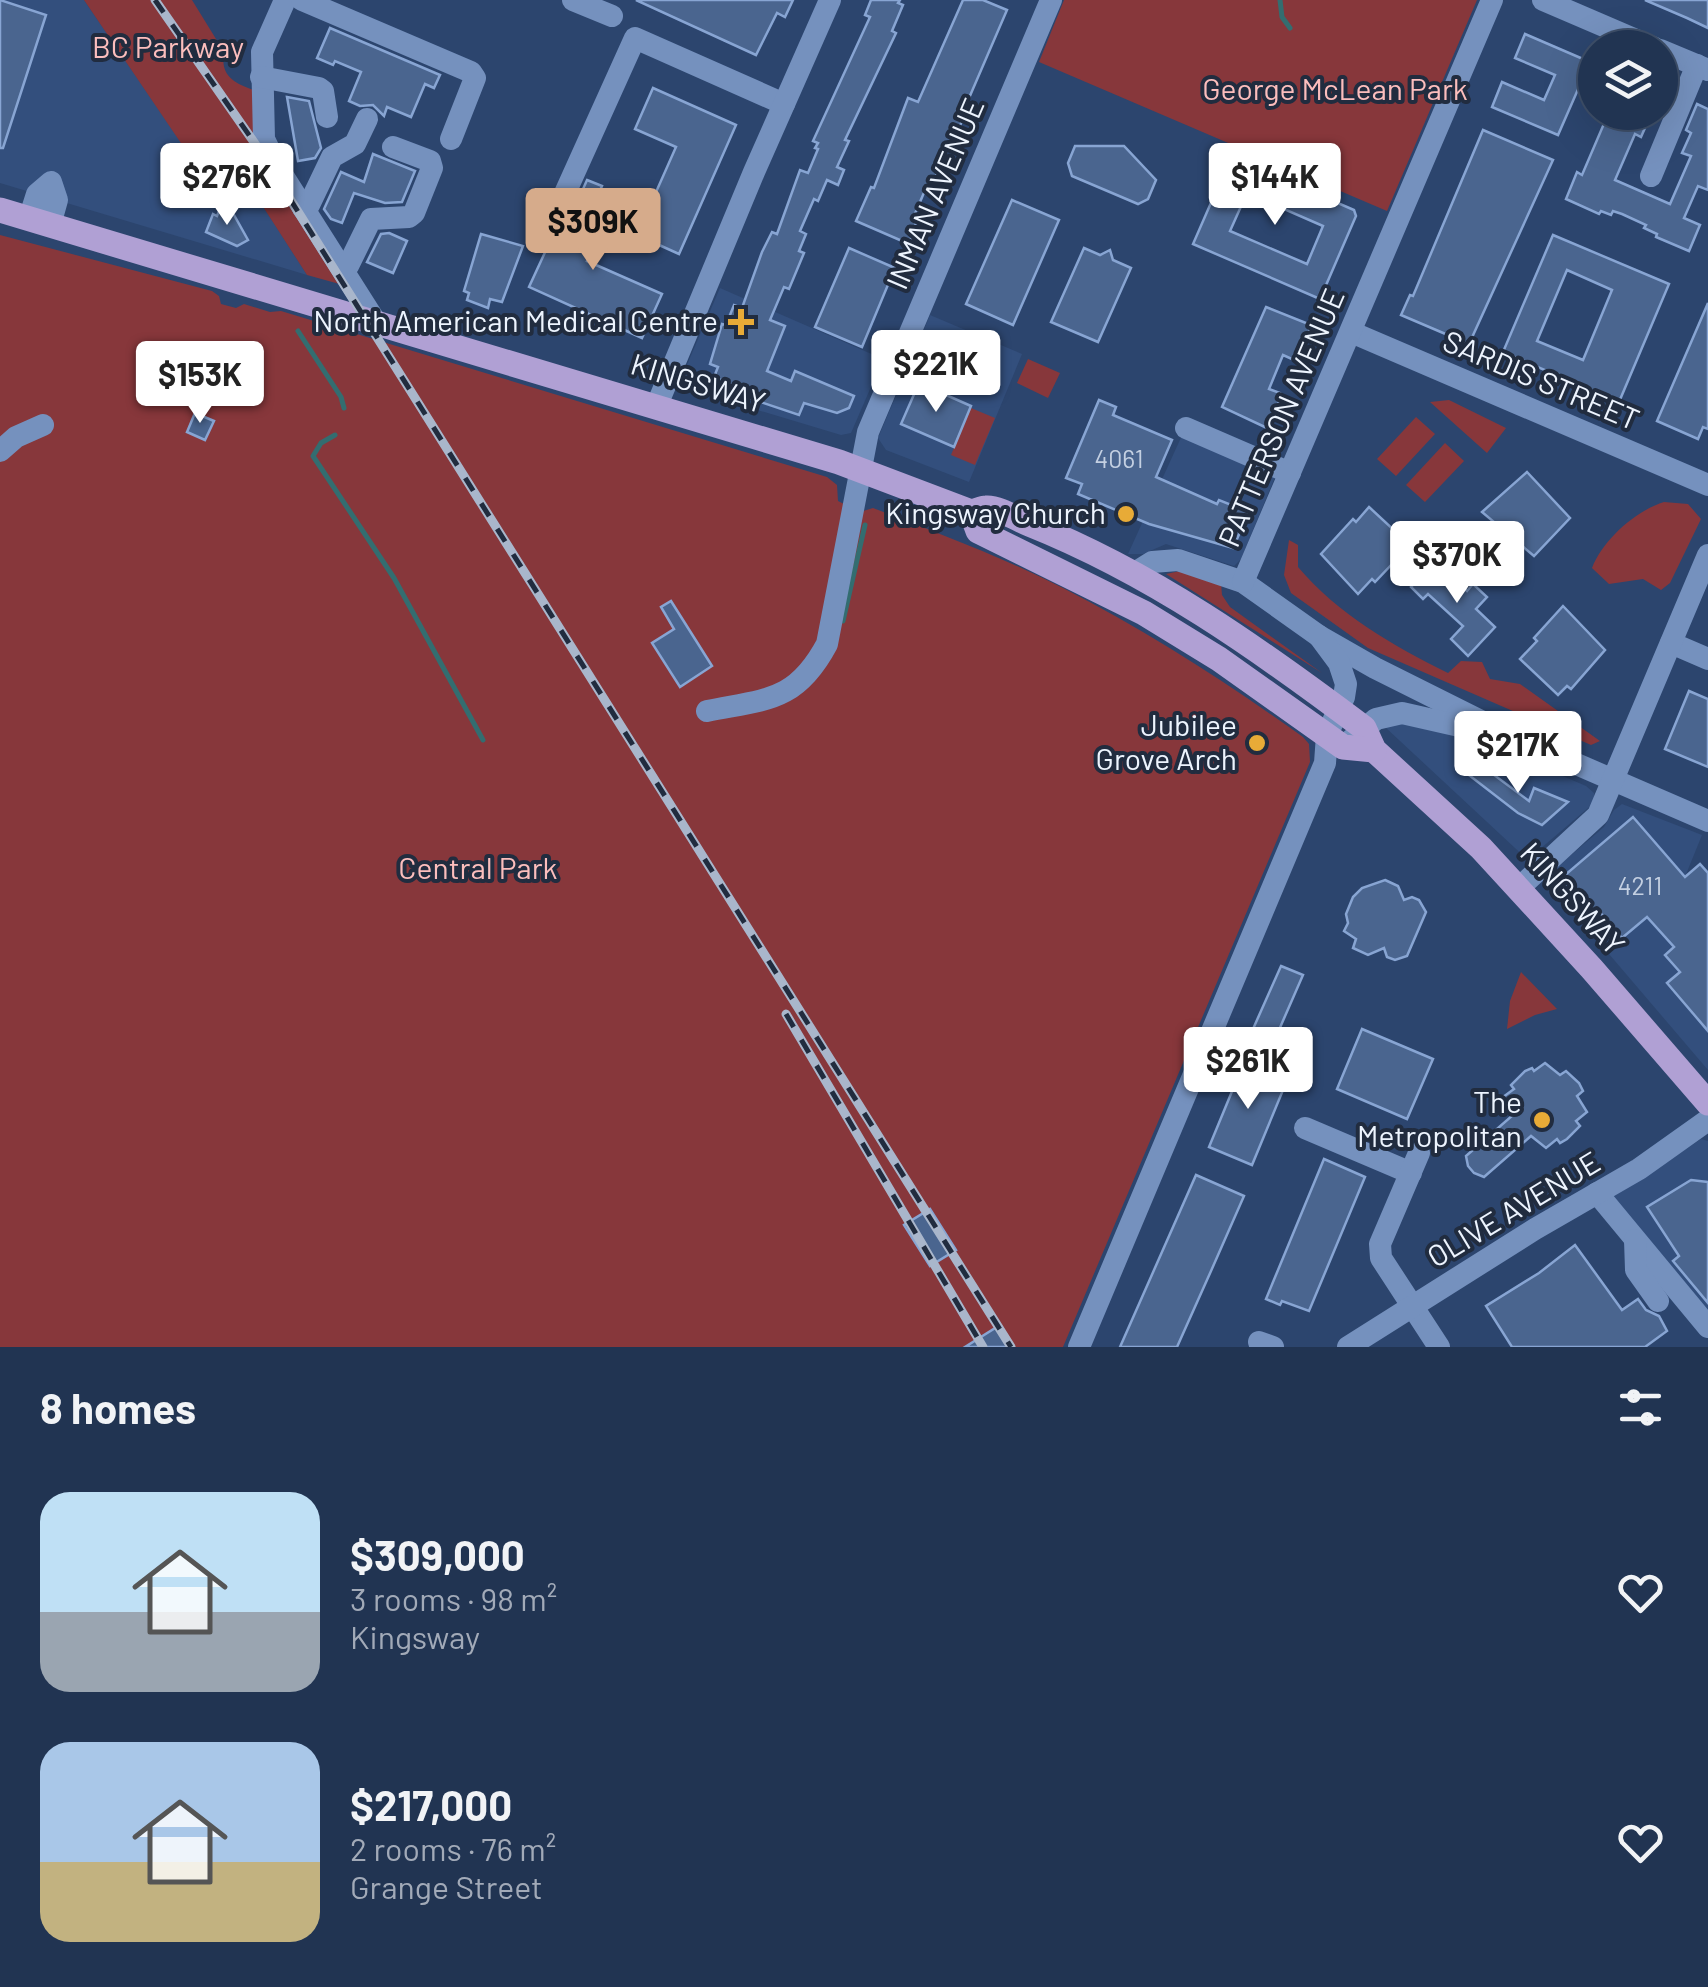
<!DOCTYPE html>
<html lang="en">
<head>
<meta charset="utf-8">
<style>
  :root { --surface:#213452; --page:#293c59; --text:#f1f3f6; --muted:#a2aab8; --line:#3e4f69; --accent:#d6ab8b }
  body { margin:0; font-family:Barlow,sans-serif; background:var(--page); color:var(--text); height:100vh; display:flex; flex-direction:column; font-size:38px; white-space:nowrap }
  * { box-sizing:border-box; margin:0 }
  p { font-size:32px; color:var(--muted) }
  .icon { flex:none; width:55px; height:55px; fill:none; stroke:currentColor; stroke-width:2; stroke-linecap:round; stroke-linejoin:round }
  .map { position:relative; height:1347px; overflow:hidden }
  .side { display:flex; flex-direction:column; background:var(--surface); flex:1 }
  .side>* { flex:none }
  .controls { position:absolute; left:1578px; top:30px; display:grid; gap:20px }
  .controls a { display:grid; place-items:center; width:100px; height:100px; border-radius:50%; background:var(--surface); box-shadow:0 10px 40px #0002,0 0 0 2px var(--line); font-size:50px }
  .price { position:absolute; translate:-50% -85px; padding:0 22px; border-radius:10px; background:#fff; color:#222; font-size:32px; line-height:65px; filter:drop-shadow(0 2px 5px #0008) }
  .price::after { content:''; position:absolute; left:50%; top:60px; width:30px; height:22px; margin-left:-15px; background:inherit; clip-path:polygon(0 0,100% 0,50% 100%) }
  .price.current { background:var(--accent); color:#111 }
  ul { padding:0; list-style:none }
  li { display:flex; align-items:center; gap:30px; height:250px; padding:0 40px }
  li span { display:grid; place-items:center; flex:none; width:280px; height:200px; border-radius:30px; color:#555 }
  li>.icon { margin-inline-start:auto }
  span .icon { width:120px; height:120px; fill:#fffc; stroke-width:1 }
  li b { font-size:42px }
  h2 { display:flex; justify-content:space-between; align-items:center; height:120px; padding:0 40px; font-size:42px }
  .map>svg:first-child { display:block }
  .built { fill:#334f7d }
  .green { fill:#87373b }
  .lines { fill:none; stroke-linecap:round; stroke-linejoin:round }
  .stream { stroke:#336d70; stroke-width:5 }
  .building { fill:#4a658f; stroke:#88a5d3; stroke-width:2.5; fill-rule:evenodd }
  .minor { stroke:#7591be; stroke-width:22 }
  .major { stroke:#b0a0d4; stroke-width:25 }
  .rail-casing { stroke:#a9b6cb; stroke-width:9 }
  .rail { stroke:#212c3f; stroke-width:5; stroke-dasharray:15; stroke-linecap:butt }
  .poi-dot { fill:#e8ab37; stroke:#212c3f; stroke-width:4 }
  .labels { text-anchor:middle; stroke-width:8; stroke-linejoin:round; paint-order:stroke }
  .number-label { font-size:25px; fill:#c4d0e2 }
  .park-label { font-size:30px; fill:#fcbebd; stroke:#212c3f }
  .street-label { font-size:30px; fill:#edf4fe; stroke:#212c3f }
  .poi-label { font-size:30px; fill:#edf4fe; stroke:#212c3f; text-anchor:end }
</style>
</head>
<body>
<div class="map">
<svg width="1708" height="1347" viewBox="0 0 1708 1347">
  <rect width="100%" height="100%" fill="#2c456e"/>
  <g class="built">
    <path d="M 0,0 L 84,0 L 212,188 L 227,150 L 307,275 L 0,183 Z"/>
    <path d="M 720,288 L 883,359 L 851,433 L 841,435 L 684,388 L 683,374 Z"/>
    <path d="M 930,315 L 1022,354 L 969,482 L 886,450 L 878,438 Z"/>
    <path d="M 1189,420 L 1282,460 L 1241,559 L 1234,566 L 1166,544 L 1143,554 L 1128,554 Z"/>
    <path d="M 1395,720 L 1465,734 L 1586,786 L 1594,793 L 1594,803 L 1540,849 L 1540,857 L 1530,862 L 1385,727 Z"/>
    <path d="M 1622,804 L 1702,835 L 1680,889 L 1708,969 L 1708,1070 L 1551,886 L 1551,872 L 1604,827 L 1614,810 Z"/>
    <path d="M 1701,1139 L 1708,1141 L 1708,1327 L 1610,1198 Z"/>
  </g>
  <g class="green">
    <path d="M 84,0 L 192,0 L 224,52 C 220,76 234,83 254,90 L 256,109 L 343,285 L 307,275 L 227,151 L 212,189 Z"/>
    <path d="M 1064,0 L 1477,0 L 1387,211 L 1039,62 Z"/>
    <path d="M 0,235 L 212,291 L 219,296 L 221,304 L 236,308 L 244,304 L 270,312 L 281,311 L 827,477 L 837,485 L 838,501 L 860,512 L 873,508 C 938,533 1002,557 1063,588 C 1147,631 1226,682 1303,737 L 1309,744 L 1310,762 L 1063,1347 L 0,1347 Z"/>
    <path d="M 1028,359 L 1060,373 L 1048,398 L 1017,383 Z"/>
    <path d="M 1449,400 L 1506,428 L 1487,453 L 1430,402 Z"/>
    <path d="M 971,408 L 995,418 L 975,465 L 951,455 Z"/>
    <path d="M 1416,417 L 1435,434 L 1396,476 L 1377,459 Z"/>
    <path d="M 1445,443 L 1464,461 L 1425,502 L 1406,485 Z"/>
    <path d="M 1664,502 L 1688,504 L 1701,519 L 1670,583 L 1661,590 L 1643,579 L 1609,584 L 1592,568 C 1603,540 1635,511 1664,502 Z"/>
    <path d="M 1289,540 L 1298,545 L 1298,567 C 1339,615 1392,645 1448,673 L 1461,661 L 1482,662 L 1490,679 L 1520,684 L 1600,741 L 1591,745 L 1368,648 L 1291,593 L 1284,575 Z"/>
    <path d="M 1180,571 L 1221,583 L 1222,595 L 1230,607 L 1322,673 L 1166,574 Z"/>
    <path d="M 1521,972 L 1557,1009 L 1535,1015 L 1507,1029 L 1510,1001 Z"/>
  </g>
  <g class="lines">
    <g class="stream">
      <path d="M 1280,0 L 1282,17 L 1290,28"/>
      <path d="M 298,331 L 341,397 L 344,408"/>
      <path d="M 335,435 L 321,443 L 313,456 L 394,578 L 483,740"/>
      <path d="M 843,621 L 865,525"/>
    </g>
  </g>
  <g class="building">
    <path d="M 0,0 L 46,15 L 3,148 L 0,148 Z"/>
    <path d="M 636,0 L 793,0 L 785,17 L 777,13 L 756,55 Z"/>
    <path d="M 871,0 L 900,0 L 898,3 L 903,5 L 892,31 L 896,33 L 845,140 L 849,141 L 837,167 L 844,170 L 838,185 L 827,180 L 818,201 L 814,199 L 800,231 L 806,234 L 799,251 L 804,253 L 789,289 L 784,287 L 770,320 L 785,326 L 767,371 L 791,381 L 795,371 L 854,396 L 849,408 L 837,413 L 804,403 L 799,415 L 743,396 L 745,390 L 714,377 L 718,367 L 710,364 L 722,324 L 726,325 L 734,305 L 742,308 L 762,252 L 772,232 L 777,234 L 800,170 L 808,173 L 818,149 L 815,148 L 818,143 L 813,141 L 870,17 L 865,15 Z"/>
    <path d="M 963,0 L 983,0 L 1007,10 L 960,119 L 962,121 L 957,133 L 955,132 L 930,190 L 926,188 L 914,216 L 918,217 L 909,244 L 856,221 L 871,187 L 874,188 L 908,98 L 918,102 Z"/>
    <path d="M 1645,0 L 1708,0 L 1708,28 L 1687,18 Z"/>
    <path d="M 330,28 L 440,75 L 434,88 L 425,84 L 411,117 L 387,107 L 384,116 L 373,105 L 360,106 L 349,101 L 361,72 L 335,61 L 333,65 L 317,58 Z"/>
    <path d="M 1525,34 L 1590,62 L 1558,135 L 1492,107 L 1502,82 L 1544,100 L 1555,75 L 1515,58 Z"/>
    <path d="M 653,88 L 736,125 L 679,254 L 637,235 L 676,147 L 635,129 Z"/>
    <path d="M 287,97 L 309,101 L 321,148 L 315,158 L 298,161 Z"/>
    <path d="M 1697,104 L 1708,109 L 1708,190 L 1698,186 L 1684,218 L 1700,225 L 1689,251 L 1656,237 L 1657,234 L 1644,228 L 1646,225 L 1622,214 L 1613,211 L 1611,215 L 1601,211 L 1599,214 L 1566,199 L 1577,172 L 1582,175 L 1609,112 L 1652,112 L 1641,137 L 1635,134 L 1615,180 L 1670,204 L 1691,156 L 1682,153 L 1691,133 L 1686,130 Z"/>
    <path d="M 1483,130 L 1553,160 L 1469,344 L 1401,315 L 1410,295 L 1413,296 Z"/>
    <path d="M 1075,146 L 1124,146 L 1156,180 L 1148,199 L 1138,204 L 1072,176 L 1068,163 Z"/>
    <path d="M 373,154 L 415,171 L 402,202 L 385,203 L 354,193 L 342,223 L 331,219 L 324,209 L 341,172 L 364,182 Z"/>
    <path d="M 1231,157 L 1354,210 L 1356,216 L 1320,299 L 1193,244 ZM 1247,193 L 1323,226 L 1307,264 L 1230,231 Z"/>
    <path d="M 587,180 L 602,186 L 596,200 L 611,207 L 587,261 L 662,294 L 642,338 L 529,287 L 547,248 L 561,239 Z"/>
    <path d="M 1012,200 L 1059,220 L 1013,325 L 966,304 Z"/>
    <path d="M 220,209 L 234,215 L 248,240 L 237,246 L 206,232 L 213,214 L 217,216 Z"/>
    <path d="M 389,233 L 407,241 L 393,273 L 367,262 L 381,234 Z"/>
    <path d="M 481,234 L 523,246 L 502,302 L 490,299 L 488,308 L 467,300 L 469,293 L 464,291 Z"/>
    <path d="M 1553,235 L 1669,284 L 1619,402 L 1503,352 ZM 1567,270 L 1612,290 L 1583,360 L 1537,341 Z"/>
    <path d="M 849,248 L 895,268 L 862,347 L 815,327 Z"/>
    <path d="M 1084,248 L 1100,255 L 1110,250 L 1113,260 L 1131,268 L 1098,342 L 1051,322 Z"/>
    <path d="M 1708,303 L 1708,429 L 1703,427 L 1698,439 L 1657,421 Z"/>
    <path d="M 1266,307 L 1311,325 L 1303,349 L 1294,360 L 1283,355 L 1269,389 L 1280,393 L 1278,407 L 1267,428 L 1222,407 Z"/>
    <path d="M 919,383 L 971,406 L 954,447 L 901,424 Z"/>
    <path d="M 1099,400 L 1116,407 L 1113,415 L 1172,440 L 1156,477 L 1217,504 L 1219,500 L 1249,512 L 1233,548 L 1149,524 L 1078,494 L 1082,484 L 1066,478 Z"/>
    <path d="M 195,413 L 214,421 L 205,440 L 187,432 Z"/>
    <path d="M 1527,472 L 1570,518 L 1534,556 L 1482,512 Z"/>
    <path d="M 1369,507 L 1410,545 L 1375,582 L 1372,579 L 1358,594 L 1321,554 L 1353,519 L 1356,522 Z"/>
    <path d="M 1435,562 L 1467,591 L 1473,584 L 1487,597 L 1476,609 L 1495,627 L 1468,656 L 1451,639 L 1463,626 L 1428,594 L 1423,599 L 1411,587 Z"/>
    <path d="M 671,601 L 712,666 L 680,687 L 652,643 L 674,629 L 661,607 Z"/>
    <path d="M 1563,606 L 1605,650 L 1571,689 L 1567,686 L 1558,695 L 1520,659 L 1537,641 L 1534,638 Z"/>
    <path d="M 1689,691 L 1708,699 L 1708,767 L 1665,749 Z"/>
    <path d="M 1474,760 L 1529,801 L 1534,788 L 1568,802 L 1542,825 L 1518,813 L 1465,772 Z"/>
    <path d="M 1633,817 L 1685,877 L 1700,864 L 1708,873 L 1708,1031 L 1667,983 L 1680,972 L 1665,955 L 1674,947 L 1647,917 L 1622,938 L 1597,909 L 1589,916 L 1558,881 Z"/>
    <path d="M 1385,880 L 1398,886 L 1404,900 L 1412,897 L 1419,900 L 1426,912 L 1407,956 L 1395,960 L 1387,957 L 1384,948 L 1368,955 L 1353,948 L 1356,939 L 1344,931 L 1348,923 L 1346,914 L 1353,897 L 1362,888 Z"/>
    <path d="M 1281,966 L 1303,975 L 1275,1039 L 1253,1029 Z"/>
    <path d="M 1362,1029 L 1433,1059 L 1407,1119 L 1337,1089 Z"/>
    <path d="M 1245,1060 L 1288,1078 L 1252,1165 L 1209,1147 Z"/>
    <path d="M 1545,1063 L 1560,1075 L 1566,1071 L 1579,1083 L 1583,1091 L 1577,1096 L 1587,1112 L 1576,1121 L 1580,1126 L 1567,1139 L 1560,1143 L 1557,1139 L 1546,1148 L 1531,1136 L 1484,1177 L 1474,1173 L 1468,1166 L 1466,1156 L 1513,1115 L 1503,1097 L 1514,1089 L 1511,1085 L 1525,1071 L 1532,1068 L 1534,1071 Z"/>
    <path d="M 1324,1159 L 1365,1177 L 1309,1311 L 1282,1301 L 1280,1305 L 1266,1299 Z"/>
    <path d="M 1196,1175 L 1244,1196 L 1211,1271 L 1177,1347 L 1120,1347 Z"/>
    <path d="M 1691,1180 L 1708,1182 L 1708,1303 L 1673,1261 L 1679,1256 L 1647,1207 Z"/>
    <path d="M 930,1209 L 956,1250 L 930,1266 L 904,1225 Z"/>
    <path d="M 1575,1245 L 1622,1310 L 1638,1299 L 1646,1310 L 1659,1316 L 1667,1331 L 1645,1347 L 1512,1347 L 1486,1306 L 1539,1273 Z"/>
    <path d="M 1000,1325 L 1014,1347 L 965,1347 Z"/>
  </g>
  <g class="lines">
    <g class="minor">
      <path d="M 285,0 L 262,52 L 264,139 L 278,168 L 375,321"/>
      <path d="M 302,0 L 471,72 L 475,78 L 451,139"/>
      <path d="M 573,0 L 612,16"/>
      <path d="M 1543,0 L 1655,48"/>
      <path d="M 1660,50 L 1708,70"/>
      <path d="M 261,77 L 319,88 L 323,91 L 327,117"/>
      <path d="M 1651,176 L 1697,65"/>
      <path d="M 303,208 L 309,205 L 332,157 L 355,144 L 367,119"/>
      <path d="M 29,219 L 37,194 L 51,182 L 57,200 L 50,225"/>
      <path d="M 547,233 L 635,38 L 784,104"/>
      <path d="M 342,269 L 348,266 L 371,219 L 409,217 L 414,213 L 432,168 L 430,161 L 393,147"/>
      <path d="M 1351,332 L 1708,485"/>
      <path d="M 657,405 L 754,172 L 830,0"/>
      <path d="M 1186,428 L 1290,473"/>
      <path d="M 0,451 L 16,437 L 43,425"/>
      <path d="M 1133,574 L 1152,562 L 1178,560 L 1243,582 L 1319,636 L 1375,668 L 1507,734 L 1708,821"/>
      <path d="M 1243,582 L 1492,0"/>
      <path d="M 1671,643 L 1708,659"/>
      <path d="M 707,711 C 767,699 796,702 827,644 L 868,432 L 1051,0"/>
      <path d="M 1350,741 L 1376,719 L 1402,713 L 1477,730"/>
      <path d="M 1519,888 L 1598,815 L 1708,555"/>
      <path d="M 1305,1128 L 1411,1173"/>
      <path d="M 1419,1153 L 1380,1244 L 1381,1258 L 1439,1347"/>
      <path d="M 1597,1193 L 1708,1327"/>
      <path d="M 1635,1240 L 1636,1270 L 1658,1301"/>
      <path d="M 1259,1342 L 1273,1347"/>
      <path d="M 1079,1347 L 1325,763 L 1327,735 L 1344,697 L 1346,684 L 1339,663 L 1319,636"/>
      <path d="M 1348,1347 L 1535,1229 L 1639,1169 L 1708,1120"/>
    </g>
    <g class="major">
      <path d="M 0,210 L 839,462 L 971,512 C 976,511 981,508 986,508 C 998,507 1017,519 1029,524 C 1152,573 1259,649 1364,728 L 1374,750 L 1481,848 L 1592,969 L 1708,1103"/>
      <path d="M 971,512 L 978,531 L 1144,613 L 1219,659 L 1343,747 L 1374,750"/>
    </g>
    <g class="rail-casing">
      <g id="rail">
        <path d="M 155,0 L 258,148 L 1011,1347"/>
        <path d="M 786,1014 L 983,1347"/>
      </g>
    </g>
    <use href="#rail" class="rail"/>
  </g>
  <g class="poi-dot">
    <path d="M736 307h10v10h10v10h-10v10h-10v-10h-10v-10h10z"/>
    <circle cx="1126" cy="514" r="10"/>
    <circle cx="1257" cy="743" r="10"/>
    <circle cx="1542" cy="1120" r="10"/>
  </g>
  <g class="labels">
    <g class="number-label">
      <text x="1119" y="468">4061</text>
      <text x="1640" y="895">4211</text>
    </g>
    <g class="park-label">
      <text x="168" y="58">BC Parkway</text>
      <text x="1335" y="100">George McLean Park</text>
      <text x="478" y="879">Central Park</text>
    </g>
    <g class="street-label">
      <text transform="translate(936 194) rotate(-67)" y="10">INMAN AVENUE</text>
      <text transform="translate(1541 381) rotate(23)" y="10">SARDIS STREET</text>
      <text transform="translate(698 384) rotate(17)" y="10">KINGSWAY</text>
      <text transform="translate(1282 418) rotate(-67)" y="10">PATTERSON AVENUE</text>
      <text transform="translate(1572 899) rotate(48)" y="10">KINGSWAY</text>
      <text transform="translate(1514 1210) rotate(-31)" y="10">OLIVE AVENUE</text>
    </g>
    <g class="poi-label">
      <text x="718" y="332">North American Medical Centre</text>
      <text x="1106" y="524">Kingsway Church</text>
      <text x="1237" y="736">Jubilee<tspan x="1237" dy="34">Grove Arch</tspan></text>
      <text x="1522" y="1113">The<tspan x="1522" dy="34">Metropolitan</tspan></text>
    </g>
  </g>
</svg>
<div class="controls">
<a><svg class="icon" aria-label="layers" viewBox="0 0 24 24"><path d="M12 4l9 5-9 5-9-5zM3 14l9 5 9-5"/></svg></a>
</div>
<b class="price" style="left:227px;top:228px">$276K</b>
<b class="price" style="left:1275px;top:228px">$144K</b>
<b class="price current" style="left:593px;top:273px">$309K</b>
<b class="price" style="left:936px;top:415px">$221K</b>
<b class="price" style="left:200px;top:426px">$153K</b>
<b class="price" style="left:1457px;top:606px">$370K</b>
<b class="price" style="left:1518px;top:796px">$217K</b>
<b class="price" style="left:1248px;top:1112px">$261K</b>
</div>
<section class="side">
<h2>8 homes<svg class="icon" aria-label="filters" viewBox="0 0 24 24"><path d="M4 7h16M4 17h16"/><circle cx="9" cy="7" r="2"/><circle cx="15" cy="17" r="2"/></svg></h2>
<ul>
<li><span style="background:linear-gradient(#bfe0f5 60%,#9aa5b1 0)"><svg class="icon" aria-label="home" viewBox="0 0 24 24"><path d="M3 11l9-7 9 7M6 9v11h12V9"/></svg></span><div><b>$309,000</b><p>3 rooms · 98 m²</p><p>Kingsway</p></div><svg class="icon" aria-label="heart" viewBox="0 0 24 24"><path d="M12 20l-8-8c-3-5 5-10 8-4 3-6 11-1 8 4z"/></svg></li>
<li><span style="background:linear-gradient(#a9c7e8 60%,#c2b280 0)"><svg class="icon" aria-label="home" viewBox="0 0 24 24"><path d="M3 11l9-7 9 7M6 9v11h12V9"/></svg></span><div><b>$217,000</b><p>2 rooms · 76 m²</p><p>Grange Street</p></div><svg class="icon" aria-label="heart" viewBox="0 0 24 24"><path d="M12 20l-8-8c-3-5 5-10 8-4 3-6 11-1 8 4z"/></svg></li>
</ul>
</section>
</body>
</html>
